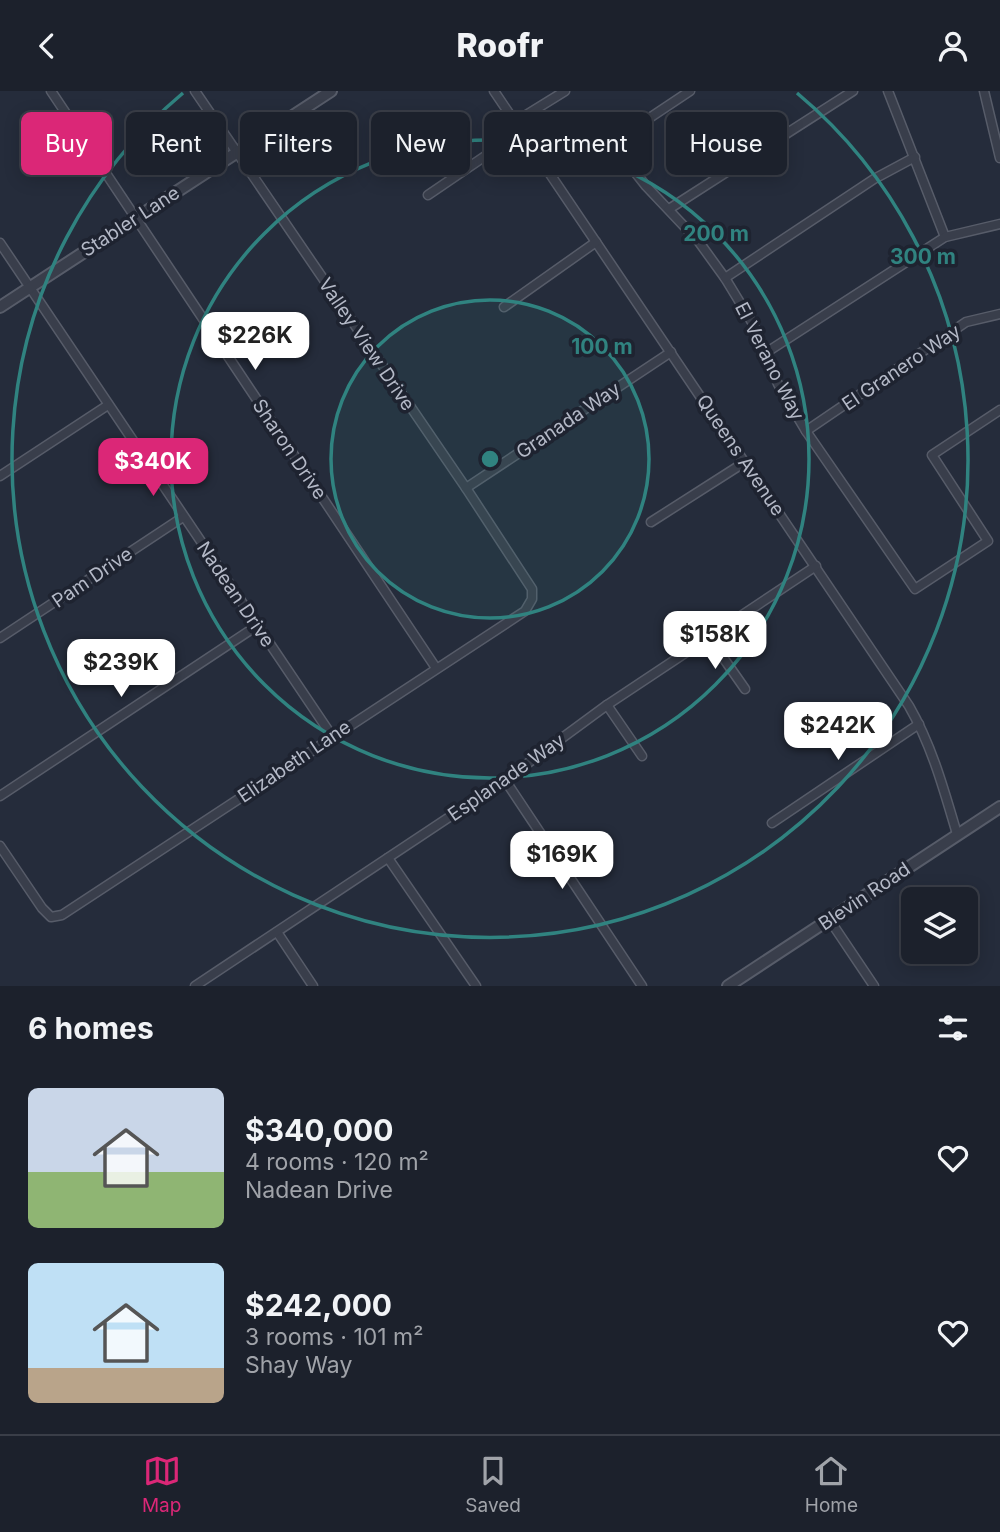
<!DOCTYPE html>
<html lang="en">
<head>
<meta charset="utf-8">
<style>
  :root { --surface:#1c212c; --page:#292e38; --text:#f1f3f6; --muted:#a0a3a9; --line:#3a3e48; --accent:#db2777 }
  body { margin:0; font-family:Inter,sans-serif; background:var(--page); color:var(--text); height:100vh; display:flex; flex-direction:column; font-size:26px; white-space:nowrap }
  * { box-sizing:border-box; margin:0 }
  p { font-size:23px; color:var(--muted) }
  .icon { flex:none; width:38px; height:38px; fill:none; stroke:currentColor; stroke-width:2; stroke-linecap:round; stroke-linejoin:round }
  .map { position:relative; height:895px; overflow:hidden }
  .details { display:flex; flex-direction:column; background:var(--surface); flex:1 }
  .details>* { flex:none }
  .guide { position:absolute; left:21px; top:21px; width:959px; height:63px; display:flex; gap:14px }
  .tools { position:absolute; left:901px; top:796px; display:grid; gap:14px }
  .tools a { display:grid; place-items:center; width:77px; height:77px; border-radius:10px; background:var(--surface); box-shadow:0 4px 18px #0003,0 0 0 2px var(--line); font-size:35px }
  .price { position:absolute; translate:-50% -60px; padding:0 16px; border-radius:14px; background:#fff; color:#222; font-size:23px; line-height:46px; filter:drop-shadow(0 2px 4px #0008) }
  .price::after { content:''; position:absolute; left:50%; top:42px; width:21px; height:16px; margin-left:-10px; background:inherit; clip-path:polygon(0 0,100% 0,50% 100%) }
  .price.active { background:var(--accent); color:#fff }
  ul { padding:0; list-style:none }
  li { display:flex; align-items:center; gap:21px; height:175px; padding:0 28px }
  li span { display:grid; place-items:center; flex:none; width:196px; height:140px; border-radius:10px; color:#555 }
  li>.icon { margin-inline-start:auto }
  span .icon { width:84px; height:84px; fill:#fffc; stroke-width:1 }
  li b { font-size:30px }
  h2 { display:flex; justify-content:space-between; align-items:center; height:84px; padding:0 28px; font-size:30px }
  .pill { padding:0 24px; border-radius:10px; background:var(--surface); box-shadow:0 4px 18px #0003,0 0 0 2px var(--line); font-size:24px; line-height:63px }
  .pill.active { background:var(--accent); color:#fff }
  header { display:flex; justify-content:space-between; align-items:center; height:91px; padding:0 28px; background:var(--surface); font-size:32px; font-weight:800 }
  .tab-bar { display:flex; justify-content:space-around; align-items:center; height:98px; border-top:2px solid var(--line); background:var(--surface); font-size:19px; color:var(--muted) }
  .tab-bar a { display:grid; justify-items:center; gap:4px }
  .tab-bar .active { color:var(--accent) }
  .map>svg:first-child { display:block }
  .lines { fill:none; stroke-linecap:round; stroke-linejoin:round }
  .minor-casing { stroke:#575c69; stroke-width:11 }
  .tertiary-casing { stroke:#575c69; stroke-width:14 }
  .minor { stroke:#393e4b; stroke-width:8 }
  .tertiary { stroke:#393e4b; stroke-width:10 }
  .ring { fill:none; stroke:#308380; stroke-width:3.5 }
  .labels { text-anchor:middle; stroke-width:7; stroke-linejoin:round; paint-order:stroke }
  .street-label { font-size:19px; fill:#b4b9c7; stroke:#1e2330 }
  .centre { fill:#308380; stroke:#1e2330; stroke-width:3.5 }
  .ring-label { font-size:21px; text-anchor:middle; font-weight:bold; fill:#308380; stroke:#1e2330; stroke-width:7; stroke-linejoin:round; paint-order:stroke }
</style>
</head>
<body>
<header><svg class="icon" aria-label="back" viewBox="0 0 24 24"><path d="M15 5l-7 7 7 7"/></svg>Roofr<svg class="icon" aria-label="person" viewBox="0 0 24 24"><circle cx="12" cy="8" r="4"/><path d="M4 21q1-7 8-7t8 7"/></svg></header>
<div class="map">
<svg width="1000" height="895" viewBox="0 0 1000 895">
  <rect width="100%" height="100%" fill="#252c3b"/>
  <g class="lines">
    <g class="minor-casing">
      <g id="minor">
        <path d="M 51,0 L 436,577"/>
        <path d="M 494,0 L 909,615 C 932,655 944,699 957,743"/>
        <path d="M 690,0 L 612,52 L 646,95 L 699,151 L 725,187 L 753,233 L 778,293 L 806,340 L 915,498 L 988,450 L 932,364 L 1000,319"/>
        <path d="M 888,0 L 945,146"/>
        <path d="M 984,0 L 1000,67"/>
        <path d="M 515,31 L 565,0"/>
        <path d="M 428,104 L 522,40"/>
        <path d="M 669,118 L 853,0"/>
        <path d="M 0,152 L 332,645"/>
        <path d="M 725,187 L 874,88 L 915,66"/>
        <path d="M 504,216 L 596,151"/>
        <path d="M 764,263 L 945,146 L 1000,133"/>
        <path d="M 806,340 L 966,231 L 1000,223"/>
        <path d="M 0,385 L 108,314"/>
        <path d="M 466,397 L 671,261"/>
        <path d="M 651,431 L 745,371"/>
        <path d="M 708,545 L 745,598"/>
        <path d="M 0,547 L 183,426"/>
        <path d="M 607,614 L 642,665"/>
        <path d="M 505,689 L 642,895"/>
        <path d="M 0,705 L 258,534"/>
        <path d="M 772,732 L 919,633"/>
        <path d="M 0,755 L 42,817 L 51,826 L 62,824 L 525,520 L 532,508 L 532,498 L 466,397 L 195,0"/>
        <path d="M 388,767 L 476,895"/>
        <path d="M 829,828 L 874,895"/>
        <path d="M 277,841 L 313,895"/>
        <path d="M 195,895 L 505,689 L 607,614 L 816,475"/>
      </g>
    </g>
    <g class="tertiary-casing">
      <g id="tertiary">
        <path d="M 0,216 L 331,0"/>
        <path d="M 728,895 L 1000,716"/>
      </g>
    </g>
    <use href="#minor" class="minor"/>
    <use href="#tertiary" class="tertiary"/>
  </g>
  <circle cx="490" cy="368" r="159" fill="#308380" fill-opacity=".12"/>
  <g class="ring">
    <circle cx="490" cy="368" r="159"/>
    <circle cx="490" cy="368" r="319"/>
    <path d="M797 2A478 478 0 1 1 183 2"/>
  </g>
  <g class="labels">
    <g class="street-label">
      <text transform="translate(130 130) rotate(-33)" y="7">Stabler Lane</text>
      <text transform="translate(367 253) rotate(56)" y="7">Valley View Drive</text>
      <text transform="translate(770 270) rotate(63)" y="7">El Verano Way</text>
      <text transform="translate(901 276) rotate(-34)" y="7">El Granero Way</text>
      <text transform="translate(568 329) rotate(-34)" y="7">Granada Way</text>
      <text transform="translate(290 358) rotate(56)" y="7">Sharon Drive</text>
      <text transform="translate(741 364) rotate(56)" y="7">Queens Avenue</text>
      <text transform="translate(92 486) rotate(-34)" y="7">Pam Drive</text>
      <text transform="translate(236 503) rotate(56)" y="7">Nadean Drive</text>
      <text transform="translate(294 670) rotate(-34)" y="7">Elizabeth Lane</text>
      <text transform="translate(506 686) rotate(-35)" y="7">Esplanade Way</text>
      <text transform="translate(864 805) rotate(-34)" y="7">Blevin Road</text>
    </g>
  </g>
  <circle cx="490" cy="368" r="10" class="centre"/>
  <g class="ring-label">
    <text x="716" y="150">200 m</text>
    <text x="923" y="173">300 m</text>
    <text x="602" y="263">100 m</text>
  </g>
</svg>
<div class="tools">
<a><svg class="icon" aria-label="layers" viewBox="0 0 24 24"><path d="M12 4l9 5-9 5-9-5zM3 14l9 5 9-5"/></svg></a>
</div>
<b class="price" style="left:255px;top:281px">$226K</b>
<b class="price active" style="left:153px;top:407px">$340K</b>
<b class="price" style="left:715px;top:580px">$158K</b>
<b class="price" style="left:121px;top:608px">$239K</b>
<b class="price" style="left:838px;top:671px">$242K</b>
<b class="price" style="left:562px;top:800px">$169K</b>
<div class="guide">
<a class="pill active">Buy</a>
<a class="pill">Rent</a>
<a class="pill">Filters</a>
<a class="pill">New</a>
<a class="pill">Apartment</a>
<a class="pill">House</a>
</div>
</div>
<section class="details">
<h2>6 homes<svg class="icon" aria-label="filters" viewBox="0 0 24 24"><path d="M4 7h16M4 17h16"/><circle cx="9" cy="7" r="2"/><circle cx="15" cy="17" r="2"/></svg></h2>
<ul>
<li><span style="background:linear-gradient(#c9d6e8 60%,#8fb573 0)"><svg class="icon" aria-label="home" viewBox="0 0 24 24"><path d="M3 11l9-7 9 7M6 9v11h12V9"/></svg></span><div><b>$340,000</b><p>4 rooms · 120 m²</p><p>Nadean Drive</p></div><svg class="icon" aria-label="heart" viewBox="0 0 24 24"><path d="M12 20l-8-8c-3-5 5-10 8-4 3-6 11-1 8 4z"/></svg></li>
<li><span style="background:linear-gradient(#bfe0f5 75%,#b9a48a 0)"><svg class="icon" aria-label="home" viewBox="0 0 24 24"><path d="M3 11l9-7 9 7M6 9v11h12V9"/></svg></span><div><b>$242,000</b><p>3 rooms · 101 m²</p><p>Shay Way</p></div><svg class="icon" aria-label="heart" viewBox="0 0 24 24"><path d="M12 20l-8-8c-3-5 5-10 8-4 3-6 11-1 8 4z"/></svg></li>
</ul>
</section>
<nav class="tab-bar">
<a class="active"><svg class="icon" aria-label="map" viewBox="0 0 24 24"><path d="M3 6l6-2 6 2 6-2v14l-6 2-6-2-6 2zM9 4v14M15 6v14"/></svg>Map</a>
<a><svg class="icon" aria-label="saved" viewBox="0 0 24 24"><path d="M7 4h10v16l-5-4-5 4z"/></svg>Saved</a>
<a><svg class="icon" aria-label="home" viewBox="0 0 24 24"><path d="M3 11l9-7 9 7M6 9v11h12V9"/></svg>Home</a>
</nav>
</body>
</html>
